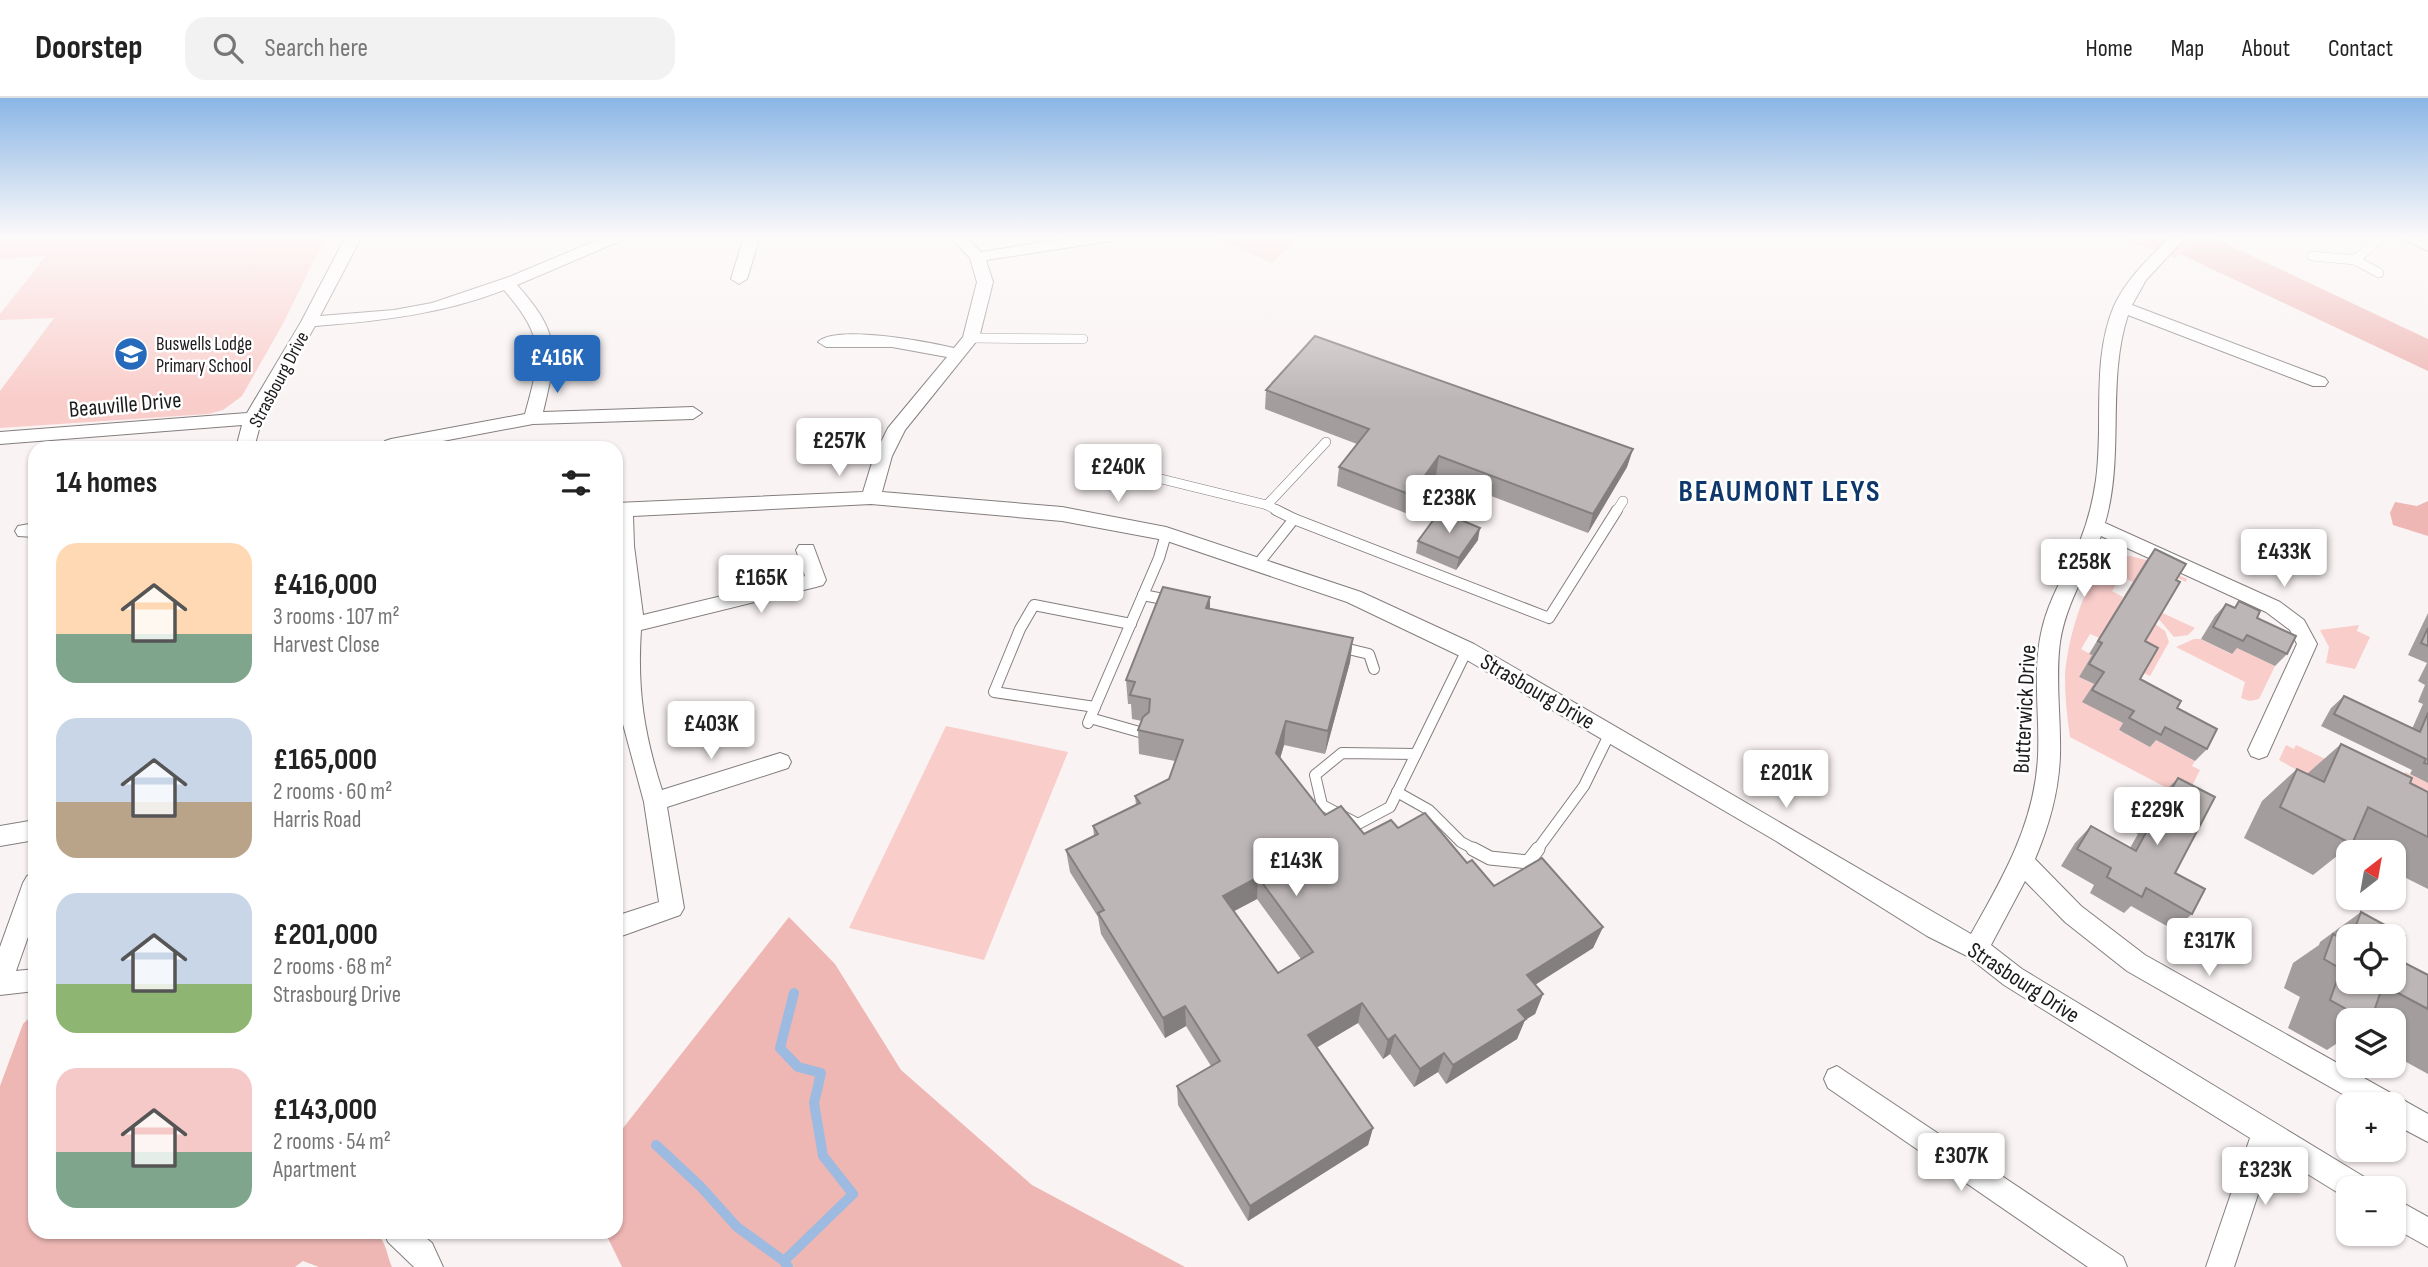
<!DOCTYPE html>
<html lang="en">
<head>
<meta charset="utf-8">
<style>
  :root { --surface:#fff; --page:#f2f2f2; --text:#222; --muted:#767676; --line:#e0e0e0; --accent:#2769ba }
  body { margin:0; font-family:"Sofia Sans Condensed",sans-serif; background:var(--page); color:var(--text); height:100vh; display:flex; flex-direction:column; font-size:26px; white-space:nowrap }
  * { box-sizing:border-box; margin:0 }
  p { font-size:23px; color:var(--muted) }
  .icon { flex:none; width:38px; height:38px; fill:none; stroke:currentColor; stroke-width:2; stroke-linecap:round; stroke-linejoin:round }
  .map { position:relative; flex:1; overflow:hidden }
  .drawer { position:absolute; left:28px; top:343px; width:595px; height:798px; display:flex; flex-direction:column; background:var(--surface); border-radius:21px; box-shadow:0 2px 5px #0004 }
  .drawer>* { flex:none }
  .needle { width:46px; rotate:31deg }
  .buttons { position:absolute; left:2336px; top:742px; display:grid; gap:14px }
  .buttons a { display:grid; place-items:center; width:70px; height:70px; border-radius:14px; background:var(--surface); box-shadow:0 2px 5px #0004; font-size:35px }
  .price { position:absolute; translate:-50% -60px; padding:0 16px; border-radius:7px; background:#fff; color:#222; font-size:23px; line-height:46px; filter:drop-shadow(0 2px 4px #0008) }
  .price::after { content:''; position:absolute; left:50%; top:42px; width:21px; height:16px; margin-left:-10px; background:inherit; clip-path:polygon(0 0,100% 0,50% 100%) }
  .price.active { background:var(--accent); color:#fff }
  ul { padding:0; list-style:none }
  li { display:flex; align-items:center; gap:21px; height:175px; padding:0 28px }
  li span { display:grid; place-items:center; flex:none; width:196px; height:140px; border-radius:21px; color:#555 }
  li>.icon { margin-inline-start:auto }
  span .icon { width:84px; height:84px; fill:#fffc; stroke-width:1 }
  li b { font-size:30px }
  h2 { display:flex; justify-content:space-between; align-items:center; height:84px; padding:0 28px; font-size:30px }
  header { display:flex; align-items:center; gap:42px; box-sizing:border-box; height:98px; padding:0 35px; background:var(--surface); border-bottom:2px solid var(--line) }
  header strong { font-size:33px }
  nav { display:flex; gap:38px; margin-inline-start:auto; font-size:24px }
  .search { width:490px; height:63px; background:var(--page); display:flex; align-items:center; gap:18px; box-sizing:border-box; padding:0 24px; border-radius:21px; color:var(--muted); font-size:26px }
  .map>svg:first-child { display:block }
  .green { fill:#f9cdca }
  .forest { fill:#eeb7b4 }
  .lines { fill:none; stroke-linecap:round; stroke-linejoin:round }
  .stream { stroke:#9dbae0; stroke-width:10 }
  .service-far2-casing { stroke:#847e7e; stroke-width:10 }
  .service-far1-casing { stroke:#847e7e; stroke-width:12 }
  .service-casing { stroke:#847e7e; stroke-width:15 }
  .minor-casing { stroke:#847e7e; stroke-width:2 }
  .service-far2 { stroke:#fff; stroke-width:9 }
  .service-far1 { stroke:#fff; stroke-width:10 }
  .service { stroke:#fff; stroke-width:13 }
  .minor { fill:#fff; fill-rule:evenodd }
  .wall { fill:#a39d9d; fill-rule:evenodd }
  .shaded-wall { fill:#847f7f }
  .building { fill:#bdb6b6; stroke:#847f7f; stroke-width:2; fill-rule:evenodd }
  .labels { text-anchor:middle; stroke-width:5; stroke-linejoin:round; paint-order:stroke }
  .far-poi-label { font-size:19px; fill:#1c1a1a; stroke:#fff; text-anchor:start }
  .far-street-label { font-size:19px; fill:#1c1a1a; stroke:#fff }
  .street-label { font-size:23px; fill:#1c1a1a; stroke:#fff }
  .district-label { font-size:30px; font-weight:bold; letter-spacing:2px; fill:#0e386b; stroke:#fff }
</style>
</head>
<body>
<header>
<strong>Doorstep</strong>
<div class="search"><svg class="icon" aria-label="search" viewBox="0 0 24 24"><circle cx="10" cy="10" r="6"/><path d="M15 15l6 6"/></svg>Search here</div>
<nav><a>Home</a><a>Map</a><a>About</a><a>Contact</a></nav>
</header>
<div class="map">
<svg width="2428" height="1169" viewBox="0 0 2428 1169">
  <rect width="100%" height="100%" fill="#faf3f3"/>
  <g class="green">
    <path d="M 0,138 L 326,138 L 284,224 L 242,298 L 223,312 L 208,316 L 0,330 L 0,293 L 54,220 L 0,222 L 0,216 L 46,158 L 0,161 Z"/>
    <path d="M 1211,138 L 1300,138 L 1272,165 Z"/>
    <path d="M 2117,138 L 2210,138 L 2174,160 Z"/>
    <path d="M 2130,458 L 2146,462 L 2187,481 L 2186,484 L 2145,464 L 2133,484 L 2121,479 L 2112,493 L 2123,499 L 2102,541 L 2090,536 L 2081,551 L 2092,557 L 2079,579 L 2093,586 L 2123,625 L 2119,633 L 2154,641 L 2195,663 L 2192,668 L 2200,672 L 2186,700 L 2070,639 C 2067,619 2065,600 2065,579 C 2066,550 2082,486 2105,466 C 2112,459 2120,459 2130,458 Z"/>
    <path d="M 2156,512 L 2195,530 L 2188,537 L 2174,539 L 2157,519 Z"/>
    <path d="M 2150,522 L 2165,533 L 2169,544 L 2150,578 L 2141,574 L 2128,546 Z"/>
    <path d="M 2359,527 L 2357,533 L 2370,539 L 2355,571 L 2326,565 L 2329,549 L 2320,532 Z"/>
    <path d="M 2194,541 L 2201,541 L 2231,556 L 2235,549 L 2275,568 L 2259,601 L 2250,603 L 2241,600 L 2245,584 L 2176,549 Z"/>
    <path d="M 946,628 L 1068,654 L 984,862 L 849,830 Z"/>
    <path d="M 2286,647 L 2294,651 L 2296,647 L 2359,677 L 2404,677 L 2405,674 L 2428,685 L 2428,746 L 2279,662 Z"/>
  </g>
  <g class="forest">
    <path d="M 2210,138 L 2428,241 L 2428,273 L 2180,156 Z"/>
    <path d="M 2428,403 L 2428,438 L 2393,427 L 2390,415 L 2395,404 L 2417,408 Z"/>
    <path d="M 789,819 L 835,866 L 901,972 L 1032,1087 L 1185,1169 L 622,1169 L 605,1134 L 616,1134 L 616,1039 Z"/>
    <path d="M 35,914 L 35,1134 L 315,1134 L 323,1138 C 337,1132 373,1128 382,1142 C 387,1150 388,1161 392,1169 L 319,1169 L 303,1163 L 295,1169 L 0,1169 L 0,988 L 23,926 Z"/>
  </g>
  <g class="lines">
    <g class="stream">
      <path d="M 656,1047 L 701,1089 L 737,1129 L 784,1163 L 788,1169"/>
      <path d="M 784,1163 L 853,1096 L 823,1058 L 814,1005 L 821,975 L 798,969 L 780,950 L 794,895"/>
    </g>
    <g class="service-far2-casing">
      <g id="service-far2">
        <path d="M 2312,158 L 2355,162"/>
        <path d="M 2379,175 L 2355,162 L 2383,138"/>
        <path d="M 971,240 L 1083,241"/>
        <path d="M 1137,375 L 1267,407"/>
        <path d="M 1280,414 L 1267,407 L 1326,344"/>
        <path d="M 1616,414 L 1623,403"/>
      </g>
    </g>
    <g class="service-far1-casing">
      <g id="service-far1">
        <path d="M 1294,421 L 1549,520 L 1617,412"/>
        <path d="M 1258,466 L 1294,421 L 1276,412"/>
        <path d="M 1143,497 L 1173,503"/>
        <path d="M 1340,549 L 1369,556 L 1374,571"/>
        <path d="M 1095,609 L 994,594 L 1020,531 L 1034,507 L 1131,526"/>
        <path d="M 1090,620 L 1143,635"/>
        <path d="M 1088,625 L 1159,460 L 1166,436"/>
        <path d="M 1342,655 L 1416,656 L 1390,709 L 1358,726 L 1322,707 L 1315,677 Z"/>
        <path d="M 1416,656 L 1467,552"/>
        <path d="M 1397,694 L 1429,712 L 1461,744 L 1476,752"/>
        <path d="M 1537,752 L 1584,688 L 1610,635"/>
      </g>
    </g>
    <g class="service-casing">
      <path id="service" d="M 1473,751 L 1490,760 L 1528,764 L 1538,751"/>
    </g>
    <g class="minor-casing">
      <g id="minor">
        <path d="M 346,138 L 362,138 L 320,218 L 394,212 L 432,205 L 509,179 L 607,138 L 628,138 L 625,141 L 517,187 C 560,235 558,253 543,314 L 693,309 L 702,315 L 693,321 L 533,326 L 406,350 L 384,350 L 382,347 L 385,343 L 391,341 L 525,316 C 541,258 546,240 504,192 C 442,216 381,223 315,228 L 262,320 L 254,350 L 236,350 L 242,327 L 0,346 L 0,334 L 247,315 L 301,224 Z"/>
        <path d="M 744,138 L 760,138 L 747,181 L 739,186 L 731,181 Z"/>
        <path d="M 949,138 L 965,138 L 981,154 L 1082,138 L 1119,138 L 1111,143 L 986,162 L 993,184 L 979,240 L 905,332 L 892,358 L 882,394 L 1062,409 L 1166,429 L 1361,494 L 1474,546 L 1971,836 C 2003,780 2035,724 2038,658 C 2040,616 2032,573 2042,531 C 2049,500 2067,472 2080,443 C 2088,423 2093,403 2096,382 C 2104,325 2091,262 2114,208 C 2127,180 2150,159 2171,138 L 2187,138 L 2146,182 L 2132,207 L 2325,280 L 2328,284 L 2325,288 L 2313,288 L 2128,217 C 2106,284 2125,357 2105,425 L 2280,504 L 2304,522 L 2317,546 L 2267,658 L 2259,661 L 2251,658 L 2248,652 L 2297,546 L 2290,532 L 2266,514 L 2101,438 C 2087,474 2066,505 2060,544 C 2055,581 2061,619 2060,657 C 2059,693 2049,728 2035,761 L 2081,808 L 2145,857 L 2428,1016 L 2428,1044 L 2394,1026 L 2394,1006 L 2360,1006 L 2127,873 L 2065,824 L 2025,783 L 1991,847 L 2022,871 L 2366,1080 L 2370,1090 L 2348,1090 L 2348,1101 L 2272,1054 L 2234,1169 L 2206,1169 L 2250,1040 L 2004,887 L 1967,858 L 1927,838 L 1776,743 L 1460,558 L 1347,504 L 1164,442 L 1062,423 L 871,406 L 633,418 L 634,448 L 643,517 L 805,478 L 796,452 L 799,447 L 813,447 L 826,482 L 823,487 L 816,489 L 641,532 C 637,591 644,636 662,692 L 780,655 L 788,658 L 791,664 L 788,670 L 667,709 L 684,810 L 680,817 L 616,840 L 616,818 L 659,804 L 644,704 L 620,615 L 618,575 L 623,510 L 616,460 L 616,405 L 863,394 L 874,358 L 888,330 L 947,259 L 892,249 L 826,249 L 818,244 C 835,226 929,244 954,250 L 963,239 L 977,184 L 970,160 Z"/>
        <path d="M 2397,138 L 2418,138 L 2428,142 L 2428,153 Z"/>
        <path d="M 35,425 L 35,439 L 18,438 L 15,433 L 18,428 Z"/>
        <path d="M 35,722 L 35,742 L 0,748 L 0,728 Z"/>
        <path d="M 35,775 L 35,819 L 16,873 L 35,871 L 35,893 L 0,897 L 0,849 L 23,785 L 27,778 Z"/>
        <path d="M 1837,968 L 2123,1159 L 2127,1169 L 2088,1169 L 1828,990 L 1824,981 L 1828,972 Z"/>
        <path d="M 2394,1100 L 2428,1119 L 2428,1149 L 2394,1130 Z"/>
        <path d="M 384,1134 L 419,1134 L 432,1145 L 443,1169 L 414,1169 L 388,1144 Z"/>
      </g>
    </g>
    <use href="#service-far2" class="service-far2"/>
    <use href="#service-far1" class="service-far1"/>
    <use href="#service" class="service"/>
    <use href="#minor" class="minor"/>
  </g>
  <g class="wall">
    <path d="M 1266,292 L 1633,351 L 1627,369 L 1588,435 L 1436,377 L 1408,416 L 1337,388 L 1339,369 L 1357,346 L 1265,311 Z"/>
    <path d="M 1478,442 L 1456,472 L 1416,455 L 1418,443 Z"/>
    <path d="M 2155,451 L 2176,482 L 2145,543 L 2140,581 L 2177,610 L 2207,651 L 2195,663 L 2156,642 L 2150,649 L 2119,632 L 2123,625 L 2082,604 L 2094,586 L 2079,579 L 2092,557 L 2089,556 L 2145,464 Z"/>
    <path d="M 1210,499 L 1210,511 L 1353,540 L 1350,564 L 1325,656 L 1284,647 L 1280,660 L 1325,717 L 1364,736 L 1398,730 L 1467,765 L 1494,788 L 1603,829 L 1593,850 L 1535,887 L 1543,896 L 1535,916 L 1525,922 L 1517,941 L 1446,986 L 1438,974 L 1414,989 L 1390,956 L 1383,961 L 1358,925 L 1317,949 L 1373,1030 L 1368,1047 L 1248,1123 L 1178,1007 L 1177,988 L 1211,968 L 1186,928 L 1165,940 L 1101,836 L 1098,819 L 1070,774 L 1066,752 L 1094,738 L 1093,728 L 1136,707 L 1135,698 L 1169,681 L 1175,663 L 1139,656 L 1138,632 L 1142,623 L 1132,621 L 1131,606 L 1128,606 L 1126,582 ZM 1257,801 L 1301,861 L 1278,875 L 1234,813 Z"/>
    <path d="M 2239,503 L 2257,520 L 2287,556 L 2275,568 L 2237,550 L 2232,556 L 2201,541 L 2215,518 L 2226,506 L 2234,510 Z"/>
    <path d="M 2428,515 L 2428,685 L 2410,676 L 2412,672 L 2321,628 L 2331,610 L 2344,598 L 2412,631 L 2423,606 L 2418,604 L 2425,587 L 2418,583 L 2427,565 L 2408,557 Z"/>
    <path d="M 2341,646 L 2410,685 L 2428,694 L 2428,791 L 2394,774 L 2394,754 L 2355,754 L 2347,750 L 2313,777 L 2244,740 L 2262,703 L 2297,671 L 2307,676 Z"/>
    <path d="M 2178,680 L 2175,775 L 2192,816 L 2174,832 L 2131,808 L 2124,815 L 2090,795 L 2094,787 L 2061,768 L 2075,745 L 2091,728 L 2130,750 L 2138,736 L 2125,729 L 2136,708 L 2153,691 L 2162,696 Z"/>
    <path d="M 2361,814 L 2405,838 L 2397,861 L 2428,877 L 2428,976 L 2399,960 L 2403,949 L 2394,945 L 2394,922 L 2348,922 L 2348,938 L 2327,952 L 2288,930 L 2300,899 L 2284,890 L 2293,865 L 2319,847 L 2320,844 ZM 2348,838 L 2394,838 L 2394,884 L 2348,884 Z"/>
  </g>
  <g class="shaded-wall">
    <path d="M 1633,351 L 1627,369 L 1588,435 L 1593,416 Z"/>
    <path d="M 1439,358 L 1436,377 L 1408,416 L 1411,397 Z"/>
    <path d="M 1480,430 L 1478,442 L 1456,472 L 1459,460 Z"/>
    <path d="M 1210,499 L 1210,523 L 1206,510 Z"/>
    <path d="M 1353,540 L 1350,564 L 1325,656 L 1328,633 Z"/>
    <path d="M 1286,623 L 1284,647 L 1275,678 L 1276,655 Z"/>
    <path d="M 1258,779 L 1257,801 L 1223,819 L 1223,798 Z"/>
    <path d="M 1603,829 L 1593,850 L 1519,897 L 1527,877 Z"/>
    <path d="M 1543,896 L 1535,916 L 1525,922 L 1517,941 L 1446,986 L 1453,967 L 1518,912 Z"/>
    <path d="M 1362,905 L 1358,925 L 1306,956 L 1308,937 Z"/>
    <path d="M 1185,908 L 1186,928 L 1165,940 L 1163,920 Z"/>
    <path d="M 1395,937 L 1390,956 L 1383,961 L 1388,942 Z"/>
    <path d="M 1444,955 L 1438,974 L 1414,989 L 1420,971 Z"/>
    <path d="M 1373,1030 L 1368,1047 L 1248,1123 L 1250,1108 Z"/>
  </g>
  <g class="building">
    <path d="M 1315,238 L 1633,351 L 1593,416 L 1439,358 L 1411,397 L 1339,369 L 1369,331 L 1266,292 Z"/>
    <path d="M 1440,413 L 1480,430 L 1459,460 L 1418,443 Z"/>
    <path d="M 2155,451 L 2186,466 L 2176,482 L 2180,484 L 2145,543 L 2158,550 L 2140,581 L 2181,603 L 2177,610 L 2217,631 L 2207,651 L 2165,629 L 2161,637 L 2129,620 L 2134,613 L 2092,592 L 2104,574 L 2089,566 L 2102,545 L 2098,543 Z"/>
    <path d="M 1163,489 L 1210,499 L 1206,510 L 1353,540 L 1328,633 L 1286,623 L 1276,655 L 1325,717 L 1341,708 L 1364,736 L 1391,722 L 1398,730 L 1425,715 L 1467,765 L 1472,762 L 1494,788 L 1542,760 L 1603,829 L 1527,877 L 1543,896 L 1518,912 L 1526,921 L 1453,967 L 1444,955 L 1420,971 L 1395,937 L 1388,942 L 1362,905 L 1308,937 L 1373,1030 L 1250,1108 L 1177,988 L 1220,963 L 1185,908 L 1163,920 L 1098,815 L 1104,812 L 1066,752 L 1098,736 L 1093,728 L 1140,705 L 1135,698 L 1169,681 L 1183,642 L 1138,632 L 1143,619 L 1149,614 L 1150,601 L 1130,597 L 1135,584 L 1126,582 ZM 1258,779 L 1313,854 L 1278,875 L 1223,798 Z"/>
    <path d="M 2239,503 L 2260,513 L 2257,520 L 2296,538 L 2287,556 L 2247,537 L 2243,543 L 2213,529 L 2226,506 L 2235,510 Z"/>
    <path d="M 2428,530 L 2428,548 L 2421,545 Z"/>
    <path d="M 2344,598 L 2420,634 L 2428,615 L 2428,666 L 2424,665 L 2426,661 L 2334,616 Z"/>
    <path d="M 2341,646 L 2412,680 L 2410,685 L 2428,694 L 2428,739 L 2368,709 L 2352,746 L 2280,709 L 2297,671 L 2324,684 Z"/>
    <path d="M 2178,680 L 2215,699 L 2175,775 L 2205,791 L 2192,816 L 2146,790 L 2142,799 L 2107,779 L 2111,770 L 2077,751 L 2091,728 L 2136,753 L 2155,718 L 2142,712 L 2153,691 L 2167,699 Z"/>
    <path d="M 2361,814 L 2405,838 L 2397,861 L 2428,877 L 2428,911 L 2383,887 L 2371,922 L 2366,922 L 2330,902 L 2341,871 L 2324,861 L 2333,836 L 2348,844 L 2348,884 L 2394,884 L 2394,838 L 2352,838 Z"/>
  </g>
  <linearGradient id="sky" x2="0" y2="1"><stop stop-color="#8ab6e5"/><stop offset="0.46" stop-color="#fdfafa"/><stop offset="1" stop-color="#fdfafa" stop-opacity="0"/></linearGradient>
  <rect width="2428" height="302" fill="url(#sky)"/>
  <defs>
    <g id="school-disc" transform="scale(1.75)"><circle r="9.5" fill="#2769ba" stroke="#fff"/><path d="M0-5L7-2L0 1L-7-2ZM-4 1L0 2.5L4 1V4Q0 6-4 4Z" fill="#fff"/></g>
  </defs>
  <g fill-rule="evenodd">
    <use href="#school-disc" x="131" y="256"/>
  </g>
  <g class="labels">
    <g class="far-poi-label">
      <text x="156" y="252">Buswells Lodge<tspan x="156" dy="22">Primary School</tspan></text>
    </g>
    <g class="far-street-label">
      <text transform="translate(278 281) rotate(-62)" y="7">Strasbourg Drive</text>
    </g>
    <g class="street-label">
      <text transform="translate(125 306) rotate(-5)" y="8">Beauville Drive</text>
      <text transform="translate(1538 593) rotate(30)" y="8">Strasbourg Drive</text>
      <text transform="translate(2024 611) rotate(-87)" y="8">Butterwick Drive</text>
      <text transform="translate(2024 884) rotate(33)" y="8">Strasbourg Drive</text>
    </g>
    <g class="district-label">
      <text x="1780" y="403">BEAUMONT LEYS</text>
    </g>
  </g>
</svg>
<div class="buttons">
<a><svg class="needle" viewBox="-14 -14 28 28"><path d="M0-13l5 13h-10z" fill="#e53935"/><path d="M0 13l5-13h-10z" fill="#767676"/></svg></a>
<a><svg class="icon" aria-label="locate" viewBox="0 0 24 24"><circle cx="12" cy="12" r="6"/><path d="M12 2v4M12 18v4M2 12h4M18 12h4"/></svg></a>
<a><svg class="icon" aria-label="layers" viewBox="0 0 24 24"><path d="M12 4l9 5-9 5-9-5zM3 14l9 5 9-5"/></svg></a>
<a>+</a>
<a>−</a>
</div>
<b class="price active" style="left:557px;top:297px">£416K</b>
<b class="price" style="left:839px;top:380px">£257K</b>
<b class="price" style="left:1118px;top:406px">£240K</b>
<b class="price" style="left:1449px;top:437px">£238K</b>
<b class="price" style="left:2284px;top:491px">£433K</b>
<b class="price" style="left:2084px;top:501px">£258K</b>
<b class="price" style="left:761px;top:517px">£165K</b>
<b class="price" style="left:711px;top:663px">£403K</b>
<b class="price" style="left:1786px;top:712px">£201K</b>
<b class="price" style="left:2157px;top:749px">£229K</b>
<b class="price" style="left:1296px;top:800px">£143K</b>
<b class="price" style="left:2209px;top:880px">£317K</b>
<b class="price" style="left:1961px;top:1095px">£307K</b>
<b class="price" style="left:2265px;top:1109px">£323K</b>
<section class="drawer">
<h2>14 homes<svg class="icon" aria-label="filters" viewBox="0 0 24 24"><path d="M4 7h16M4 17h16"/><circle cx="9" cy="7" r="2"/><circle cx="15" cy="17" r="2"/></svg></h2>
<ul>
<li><span style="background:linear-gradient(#ffd9b3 65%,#7fa58c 0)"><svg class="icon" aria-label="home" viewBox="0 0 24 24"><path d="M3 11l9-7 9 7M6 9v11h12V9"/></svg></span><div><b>£416,000</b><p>3 rooms · 107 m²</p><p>Harvest Close</p></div></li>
<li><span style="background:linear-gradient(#c9d6e8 60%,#b9a48a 0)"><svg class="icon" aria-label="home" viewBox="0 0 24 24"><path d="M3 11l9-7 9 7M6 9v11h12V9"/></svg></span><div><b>£165,000</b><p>2 rooms · 60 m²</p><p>Harris Road</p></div></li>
<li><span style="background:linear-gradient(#c9d6e8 65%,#8fb573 0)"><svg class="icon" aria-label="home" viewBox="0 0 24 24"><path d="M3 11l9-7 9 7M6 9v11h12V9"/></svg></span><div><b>£201,000</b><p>2 rooms · 68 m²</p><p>Strasbourg Drive</p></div></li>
<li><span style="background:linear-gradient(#f6c9c9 60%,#7fa58c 0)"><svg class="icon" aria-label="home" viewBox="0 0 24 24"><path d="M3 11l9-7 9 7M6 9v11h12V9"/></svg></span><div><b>£143,000</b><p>2 rooms · 54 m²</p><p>Apartment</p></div></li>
</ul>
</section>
</div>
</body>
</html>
